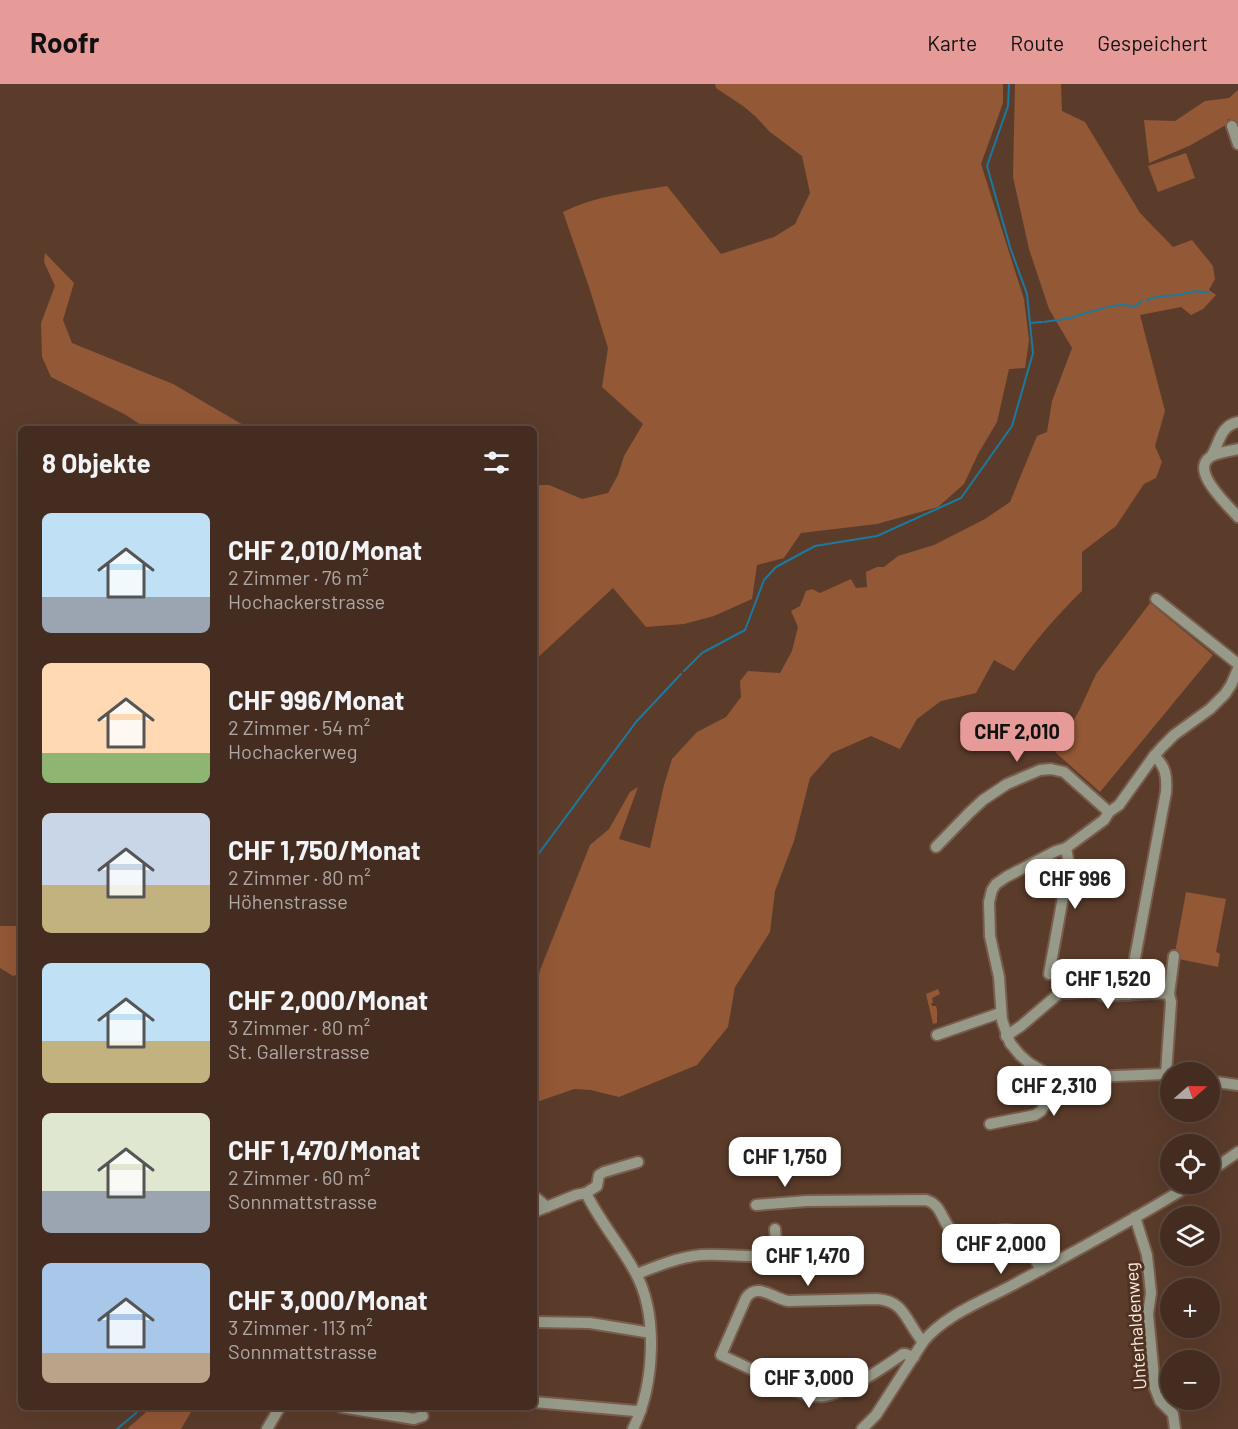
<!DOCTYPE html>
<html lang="de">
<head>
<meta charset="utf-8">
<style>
  :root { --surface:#442d20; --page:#4b3529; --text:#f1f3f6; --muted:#afa8a5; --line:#5c493e; --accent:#e69b98 }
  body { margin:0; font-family:Barlow,sans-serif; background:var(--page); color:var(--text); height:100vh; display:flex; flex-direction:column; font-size:22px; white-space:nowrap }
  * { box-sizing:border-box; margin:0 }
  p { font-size:20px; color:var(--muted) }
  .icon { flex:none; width:33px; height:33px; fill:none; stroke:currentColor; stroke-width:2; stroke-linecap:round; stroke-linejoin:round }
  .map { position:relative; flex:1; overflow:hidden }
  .side { position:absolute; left:18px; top:342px; width:519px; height:984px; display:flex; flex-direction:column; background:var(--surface); border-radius:9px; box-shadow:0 6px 24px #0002,0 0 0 2px var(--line) }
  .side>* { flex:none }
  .needle { width:39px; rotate:70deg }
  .tools { position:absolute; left:1160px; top:978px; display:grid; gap:12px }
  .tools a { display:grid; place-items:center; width:60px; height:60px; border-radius:50%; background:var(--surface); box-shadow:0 6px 24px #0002,0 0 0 2px var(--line); font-size:30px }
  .price { position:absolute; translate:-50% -51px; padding:0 14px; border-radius:12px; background:#fff; color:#222; font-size:20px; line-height:39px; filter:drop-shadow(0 2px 3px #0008) }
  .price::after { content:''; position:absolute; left:50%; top:36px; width:18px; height:14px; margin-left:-9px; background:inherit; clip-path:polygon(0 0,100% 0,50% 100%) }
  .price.active { background:var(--accent); color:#111 }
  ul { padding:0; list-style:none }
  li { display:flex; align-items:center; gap:18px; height:150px; padding:0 24px }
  li span { display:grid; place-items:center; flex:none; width:168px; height:120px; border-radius:9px; color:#555 }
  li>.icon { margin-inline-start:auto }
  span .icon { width:72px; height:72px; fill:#fffc; stroke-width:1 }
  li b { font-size:26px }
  h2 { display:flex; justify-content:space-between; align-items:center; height:72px; padding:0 24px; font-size:26px }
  header { display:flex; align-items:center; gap:36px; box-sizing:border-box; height:84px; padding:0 30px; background:var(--accent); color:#111 }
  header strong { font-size:28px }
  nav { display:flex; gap:33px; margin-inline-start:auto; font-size:21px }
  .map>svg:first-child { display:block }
  .green { fill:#935836 }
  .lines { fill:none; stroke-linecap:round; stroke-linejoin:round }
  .stream { stroke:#1a7a9f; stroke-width:2 }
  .minor-casing { stroke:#785c4c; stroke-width:14 }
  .minor { stroke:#989a89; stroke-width:10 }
  .labels { text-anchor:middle; stroke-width:6; stroke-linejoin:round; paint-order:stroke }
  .street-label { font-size:18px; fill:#feeee5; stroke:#503220 }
</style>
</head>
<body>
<header>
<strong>Roofr</strong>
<nav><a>Karte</a><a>Route</a><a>Gespeichert</a></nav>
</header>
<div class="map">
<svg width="1238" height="1345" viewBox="0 0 1238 1345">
  <rect width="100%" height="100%" fill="#5b3c2b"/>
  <g class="green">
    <path d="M 715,0 L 1003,0 L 1003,19 L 981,80 L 1024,215 L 1029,256 L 1025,284 L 1009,285 L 997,338 L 978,370 L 964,400 L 938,423 L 877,440 L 801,449 L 784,474 L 757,481 L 752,515 L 714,532 L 684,540 L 646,543 L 613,504 L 534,577 L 534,401 L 549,401 L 582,415 L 608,409 L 618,391 L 624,372 L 643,340 L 602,303 L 608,264 L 589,203 L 563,128 C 595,112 632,108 667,102 L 721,170 L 774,153 L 795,140 L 810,109 L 802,72 L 770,48 L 755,32 L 743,22 L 716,4 Z"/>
    <path d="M 1015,0 L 1061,0 L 1062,27 L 1085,38 L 1140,129 L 1173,163 L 1192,156 L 1213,182 L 1215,195 L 1209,206 L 1216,211 L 1203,225 L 1191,231 L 1181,223 L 1140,231 L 1165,327 L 1155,362 L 1162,378 L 1156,394 L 1144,400 L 1116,442 L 1082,468 L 1082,507 C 1057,531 1034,558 1014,587 L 994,576 L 976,609 L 941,617 L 917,635 L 900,665 L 871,652 L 832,669 L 810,694 L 794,757 L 775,807 L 770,848 L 735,903 L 728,943 L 697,981 L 619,1013 L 591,1006 L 574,1005 L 534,1019 L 534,919 L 540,886 L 590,761 L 609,745 L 630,708 L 638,703 L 619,755 L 650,764 L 664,701 L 672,675 L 697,648 L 726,633 L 741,613 L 740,597 L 748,587 L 780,589 L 792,567 L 798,543 L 791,527 L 800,522 L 806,507 L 812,505 L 820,509 L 851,495 L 856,504 L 867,503 L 866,488 L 877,483 L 884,483 L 898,472 L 934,461 L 985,435 L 1010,418 L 1037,352 L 1047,348 L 1052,317 L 1072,264 L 1049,225 L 1029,165 L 1013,93 Z"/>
    <path d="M 1238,6 L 1238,38 L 1228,35 L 1226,41 L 1189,62 L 1149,79 L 1144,36 L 1175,37 L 1205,17 L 1229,14 Z"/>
    <path d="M 1186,69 L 1195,94 L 1158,108 L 1148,82 Z"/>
    <path d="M 45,169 L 74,199 L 63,236 L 72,259 L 173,300 L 245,342 L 247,345 L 147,345 L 126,331 L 51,293 L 42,273 L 41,239 L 55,202 L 44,178 Z"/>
    <path d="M 1150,519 L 1213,571 L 1100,708 L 1055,668 L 1080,625 L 1096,590 Z"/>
    <path d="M 1186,808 L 1226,815 L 1216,868 L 1220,870 L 1218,883 L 1174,874 Z"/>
    <path d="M 0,842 L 21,842 L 21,890 L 13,892 L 0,884 Z"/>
    <path d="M 938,905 L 940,910 L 932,914 L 933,919 L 931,919 L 932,922 L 936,922 L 937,926 L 937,939 L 933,940 L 926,910 Z"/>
    <path d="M 152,1323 L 194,1323 L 181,1345 L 127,1345 Z"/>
  </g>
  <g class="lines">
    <g class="stream">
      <path d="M 1147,216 C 1159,211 1164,212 1177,211 C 1191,209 1192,205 1208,209"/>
      <path d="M 1044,238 C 1054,236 1064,236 1073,233 C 1088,229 1121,216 1134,223 L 1142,217"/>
      <path d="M 1030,239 L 1042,238"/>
      <path d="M 684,587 L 702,569 L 745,546 L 764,496 L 776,483 L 815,462 L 877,452 L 961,414 L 1012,342 L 1033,269 L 1027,210 L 1010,163 L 987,82 L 1008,22 L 1009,0"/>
      <path d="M 534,776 L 636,638 L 681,590"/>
      <path d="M 117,1345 L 136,1329 L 141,1323"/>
    </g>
    <g class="minor-casing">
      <g id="minor">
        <path d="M 1232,42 L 1238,60"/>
        <path d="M 1238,365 C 1230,367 1221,368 1214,371 C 1185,383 1228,421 1238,433"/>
        <path d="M 1212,371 C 1220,358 1220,342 1238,338"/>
        <path d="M 1156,515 L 1238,580"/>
        <path d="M 936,763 L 969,729 L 983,716 L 1007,700 L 1040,686 L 1051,685 L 1064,688 L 1109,728"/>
        <path d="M 1049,890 L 1069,780 L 1066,764"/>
        <path d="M 1128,911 L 1166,708 C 1167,693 1166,682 1154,672"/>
        <path d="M 937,951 L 1000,929"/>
        <path d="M 1006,952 L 1021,942 L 1063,906 L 1066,909 L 1095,907 L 1104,912 L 1155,909 L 1169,910"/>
        <path d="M 1166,990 L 1171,918 L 1169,910 L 1174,872"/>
        <path d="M 1170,991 L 1166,990 L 1065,994 L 1046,989 L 1029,979 L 1020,971 L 1010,959 L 1002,936 L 999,893 L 990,852 L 989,818 L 992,806 L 996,800 L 1006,793 L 1056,767 L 1066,764 L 1104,736 L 1109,728 L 1119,721 L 1154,672 L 1162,663 L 1174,651 L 1210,625 L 1225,610 L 1231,601 L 1238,585"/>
        <path d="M 1209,997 L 1238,1001"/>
        <path d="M 990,1040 L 1035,1031 L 1041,1027 L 1044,1022 L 1046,989"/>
        <path d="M 1209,1088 L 1238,1068"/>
        <path d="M 586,1109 C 600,1138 620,1160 635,1188 C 659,1231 654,1302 633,1345"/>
        <path d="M 534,1112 L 547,1123"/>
        <path d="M 756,1121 L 807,1117 L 926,1116 C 944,1121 941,1141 956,1150 C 975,1161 1003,1137 1019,1150 C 1027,1157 1035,1176 1041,1186"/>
        <path d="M 534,1128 L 576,1111 L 586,1109 L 597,1102 L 599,1091 L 604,1088 L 638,1078"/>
        <path d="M 1135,1133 L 1147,1171 L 1151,1209 L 1148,1230 L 1155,1304 L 1160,1317 L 1173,1330 L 1175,1345"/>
        <path d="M 637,1190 C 657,1182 679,1173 701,1171 C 727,1169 751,1175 777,1171 L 775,1145"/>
        <path d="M 534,1238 L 590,1239 L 645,1248 L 650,1248"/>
        <path d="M 914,1273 L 905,1270 L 903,1270 C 884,1283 847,1309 824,1312 C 805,1314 788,1303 772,1295 C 755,1287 738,1279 721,1271 L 746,1214 C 757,1198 773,1214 788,1217 L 877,1215 C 906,1217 906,1239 923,1258"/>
        <path d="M 534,1318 L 635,1327 L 641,1326"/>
        <path d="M 341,1323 L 414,1335 L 423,1332"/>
        <path d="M 267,1345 L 280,1323"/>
        <path d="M 862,1345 L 876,1331 L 923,1258 C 946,1229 989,1215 1020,1197 C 1078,1166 1136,1134 1192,1100"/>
      </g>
    </g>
    <use href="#minor" class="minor"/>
  </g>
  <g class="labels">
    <g class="street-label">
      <text transform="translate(1136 1242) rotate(-94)" y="6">Unterhaldenweg</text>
    </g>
  </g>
</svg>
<div class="tools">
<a><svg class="needle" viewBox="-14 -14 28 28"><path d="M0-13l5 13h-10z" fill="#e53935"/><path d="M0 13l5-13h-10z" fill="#afa8a5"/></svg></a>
<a><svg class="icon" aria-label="locate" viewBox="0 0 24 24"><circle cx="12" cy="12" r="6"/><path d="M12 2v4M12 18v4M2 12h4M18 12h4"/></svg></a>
<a><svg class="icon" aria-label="layers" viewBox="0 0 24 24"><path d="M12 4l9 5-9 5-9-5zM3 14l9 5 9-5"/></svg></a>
<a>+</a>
<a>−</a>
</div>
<b class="price active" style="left:1017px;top:679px">CHF 2,010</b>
<b class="price" style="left:1075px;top:826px">CHF 996</b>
<b class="price" style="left:1108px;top:926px">CHF 1,520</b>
<b class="price" style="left:1054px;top:1033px">CHF 2,310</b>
<b class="price" style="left:785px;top:1104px">CHF 1,750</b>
<b class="price" style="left:1001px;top:1191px">CHF 2,000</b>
<b class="price" style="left:808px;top:1203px">CHF 1,470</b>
<b class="price" style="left:809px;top:1325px">CHF 3,000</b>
<section class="side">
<h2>8 Objekte<svg class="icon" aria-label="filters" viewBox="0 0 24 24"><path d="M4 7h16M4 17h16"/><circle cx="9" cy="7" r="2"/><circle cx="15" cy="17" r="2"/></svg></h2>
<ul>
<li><span style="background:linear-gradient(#bfe0f5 70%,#9aa5b1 0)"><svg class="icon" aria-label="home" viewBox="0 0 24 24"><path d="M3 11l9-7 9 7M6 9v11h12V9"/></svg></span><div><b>CHF 2,010/Monat</b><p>2 Zimmer · 76 m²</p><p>Hochackerstrasse</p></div></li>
<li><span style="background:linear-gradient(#ffd9b3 75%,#8fb573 0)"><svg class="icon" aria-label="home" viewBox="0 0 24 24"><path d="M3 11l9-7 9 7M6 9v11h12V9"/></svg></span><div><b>CHF 996/Monat</b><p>2 Zimmer · 54 m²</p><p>Hochackerweg</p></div></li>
<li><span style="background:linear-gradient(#c9d6e8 60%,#c2b280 0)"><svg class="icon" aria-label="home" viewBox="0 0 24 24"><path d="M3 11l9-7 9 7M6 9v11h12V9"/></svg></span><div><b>CHF 1,750/Monat</b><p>2 Zimmer · 80 m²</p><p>Höhenstrasse</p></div></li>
<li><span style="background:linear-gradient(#bfe0f5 65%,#c2b280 0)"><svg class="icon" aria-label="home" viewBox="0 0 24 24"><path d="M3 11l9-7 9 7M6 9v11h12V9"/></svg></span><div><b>CHF 2,000/Monat</b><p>3 Zimmer · 80 m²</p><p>St. Gallerstrasse</p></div></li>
<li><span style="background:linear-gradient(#dfe7d0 65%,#9aa5b1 0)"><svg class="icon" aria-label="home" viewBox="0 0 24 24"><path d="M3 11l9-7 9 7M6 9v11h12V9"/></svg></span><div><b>CHF 1,470/Monat</b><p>2 Zimmer · 60 m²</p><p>Sonnmattstrasse</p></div></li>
<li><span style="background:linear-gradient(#a9c7e8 75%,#b9a48a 0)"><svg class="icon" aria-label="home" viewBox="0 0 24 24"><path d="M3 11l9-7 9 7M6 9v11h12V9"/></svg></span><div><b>CHF 3,000/Monat</b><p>3 Zimmer · 113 m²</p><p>Sonnmattstrasse</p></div></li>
</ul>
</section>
</div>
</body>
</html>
